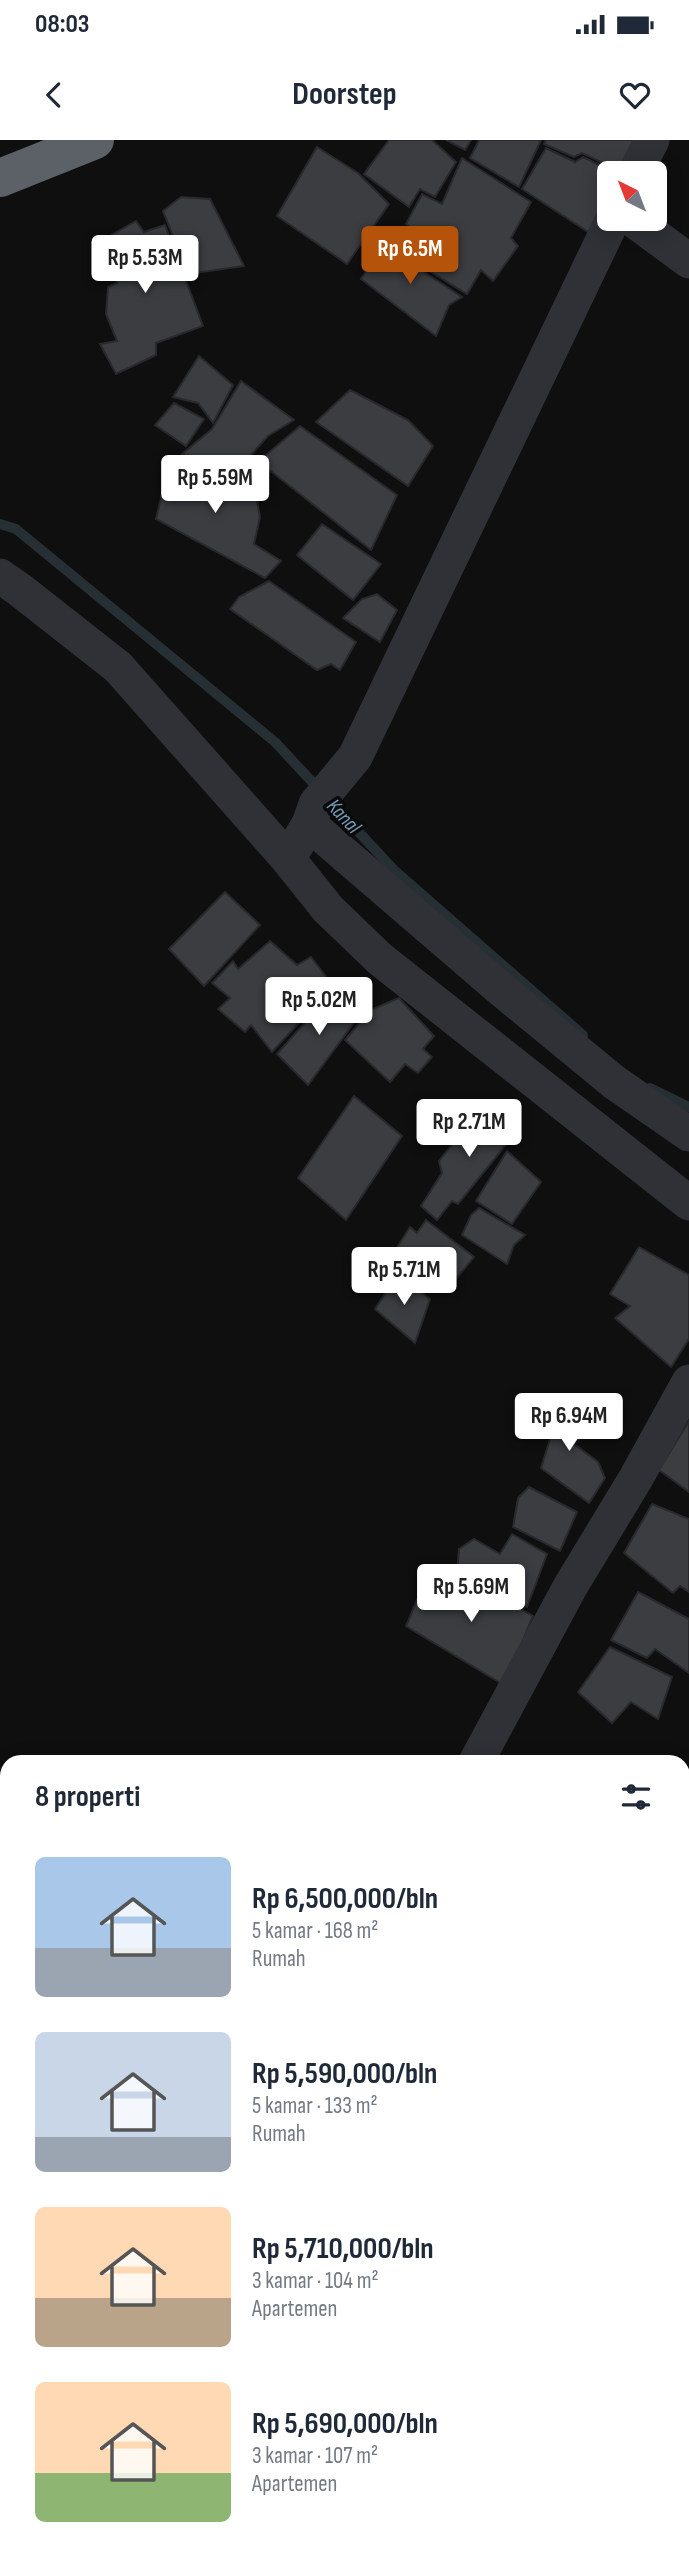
<!DOCTYPE html>
<html lang="id">
<head>
<meta charset="utf-8">
<style>
  :root { --surface:#fff; --page:#f6f6f7; --text:#1f2937; --muted:#747a83; --accent:#b45309 }
  body { margin:0; font-family:"Sofia Sans Condensed",sans-serif; background:var(--page); color:var(--text); height:100vh; display:flex; flex-direction:column; font-size:26px; white-space:nowrap }
  * { box-sizing:border-box; margin:0 }
  p { font-size:23px; color:var(--muted) }
  .icon { flex:none; width:38px; height:38px; fill:none; stroke:currentColor; stroke-width:2; stroke-linecap:round; stroke-linejoin:round }
  .map { position:relative; flex:1; overflow:hidden }
  .details { position:absolute; left:0px; top:1615px; width:690px; height:800px; display:flex; flex-direction:column; background:var(--surface); border-radius:21px 21px 0 0; box-shadow:0 4px 18px #0003 }
  .details>* { flex:none }
  .needle { width:46px; rotate:318deg }
  .buttons { position:absolute; left:597px; top:21px; display:grid; gap:14px }
  .buttons a { display:grid; place-items:center; width:70px; height:70px; border-radius:10px; background:var(--surface); box-shadow:0 4px 18px #0003; font-size:35px }
  .price { position:absolute; translate:-50% -60px; padding:0 16px; border-radius:7px; background:#fff; color:#222; font-size:23px; line-height:46px; filter:drop-shadow(0 2px 4px #0008) }
  .price::after { content:''; position:absolute; left:50%; top:42px; width:21px; height:16px; margin-left:-10px; background:inherit; clip-path:polygon(0 0,100% 0,50% 100%) }
  .price.selected { background:var(--accent); color:#fff }
  ul { padding:0; list-style:none }
  li { display:flex; align-items:center; gap:21px; height:175px; padding:0 35px }
  li span { display:grid; place-items:center; flex:none; width:196px; height:140px; border-radius:10px; color:#555 }
  li>.icon { margin-inline-start:auto }
  span .icon { width:84px; height:84px; fill:#fffc; stroke-width:1 }
  li b { font-size:30px }
  h2 { display:flex; justify-content:space-between; align-items:center; height:84px; padding:0 35px; font-size:30px }
  .status { display:flex; justify-content:space-between; align-items:center; height:49px; padding:0 35px; background:var(--surface); direction:ltr }
  .status svg { height:19px; fill:currentColor }
  header { display:flex; justify-content:space-between; align-items:center; height:91px; padding:0 35px; background:var(--surface); font-size:32px; font-weight:700 }
  .map>svg:first-child { display:block }
  .lines { fill:none; stroke-linecap:round; stroke-linejoin:round }
  .stream { stroke:#252f34; stroke-width:10 }
  .building { fill:#3b3d41; stroke:#29292d; stroke-width:2 }
  .street { stroke:#303136; stroke-width:35 }
  .highway { stroke:#5c6067; stroke-width:38 }
  .labels { text-anchor:middle; stroke-width:7; stroke-linejoin:round; paint-order:stroke }
  .water-label { font-size:21px; font-style:italic; fill:#739cb1; stroke:#0a0a0b }
</style>
</head>
<body>
<div class="status"><b>08:03</b><svg viewBox="0 0 49 12"><path d="M0 12V9h3v3zM5 12V6h3v6zM10 12V3h3v9zM15 12V0h3v12zM26 1h20v11H26zM47 4h2v5h-2z"/></svg></div>
<header><svg class="icon" aria-label="back" viewBox="0 0 24 24"><path d="M15 5l-7 7 7 7"/></svg>Doorstep<svg class="icon" aria-label="heart" viewBox="0 0 24 24"><path d="M12 20l-8-8c-3-5 5-10 8-4 3-6 11-1 8 4z"/></svg></header>
<div class="map">
<svg width="689" height="2414" viewBox="0 0 689 2414">
  <rect width="100%" height="100%" fill="#0f0f10"/>
  <g class="lines">
    <g class="stream">
      <path d="M 0,384 L 16,389 L 275,602 L 394,730 L 583,895"/>
      <path d="M 650,948 L 689,967"/>
    </g>
  </g>
  <g class="building">
    <path d="M 389,0 L 432,0 L 456,22 L 435,57 L 420,49 L 409,67 L 364,34 Z"/>
    <path d="M 446,0 L 471,0 L 465,10 Z"/>
    <path d="M 479,0 L 541,0 L 519,47 L 470,18 Z"/>
    <path d="M 546,0 L 642,0 L 624,33 L 582,13 L 574,17 L 544,4 Z"/>
    <path d="M 317,7 L 358,33 L 389,64 L 347,124 L 277,76 Z"/>
    <path d="M 546,8 L 575,22 L 583,17 L 616,33 L 609,33 L 609,71 L 596,97 L 522,49 Z"/>
    <path d="M 462,18 L 531,62 L 511,98 L 518,106 L 493,141 L 481,130 L 467,154 L 413,121 L 426,97 L 406,84 L 422,54 L 442,64 Z"/>
    <path d="M 181,57 L 210,59 L 244,126 L 188,134 L 163,71 Z"/>
    <path d="M 136,81 L 144,92 L 165,85 L 203,186 L 156,203 L 156,215 L 116,234 L 100,204 L 117,201 L 106,174 L 108,147 L 117,143 L 104,116 L 106,98 Z"/>
    <path d="M 407,97 L 417,107 L 409,122 L 462,157 L 449,165 L 436,196 L 361,139 L 377,114 Z"/>
    <path d="M 199,216 L 233,245 L 213,283 L 198,263 L 173,257 Z"/>
    <path d="M 241,241 L 294,280 L 268,296 L 242,325 L 236,319 L 223,335 L 182,314 L 212,289 Z"/>
    <path d="M 350,250 L 408,280 L 433,306 L 408,346 L 316,282 Z"/>
    <path d="M 174,263 L 204,279 L 186,306 L 155,285 Z"/>
    <path d="M 300,286 L 397,355 L 371,410 L 263,325 L 266,315 Z"/>
    <path d="M 184,319 L 256,356 L 260,377 L 254,404 L 281,421 L 265,438 L 156,379 L 168,329 Z"/>
    <path d="M 322,384 L 381,424 L 353,460 L 297,415 Z"/>
    <path d="M 269,441 L 356,502 L 340,530 L 331,524 L 317,530 L 230,469 L 239,457 Z"/>
    <path d="M 377,454 L 397,470 L 380,502 L 343,478 L 362,459 Z"/>
    <path d="M 225,752 L 260,785 L 204,846 L 169,809 Z"/>
    <path d="M 270,801 L 297,825 L 311,817 L 333,846 L 272,912 L 251,885 L 245,892 L 218,869 L 230,858 L 212,843 L 233,821 L 238,829 Z"/>
    <path d="M 334,850 L 362,872 L 308,945 L 277,914 Z"/>
    <path d="M 399,858 L 434,896 L 423,909 L 432,917 L 418,933 L 405,924 L 390,942 L 345,900 L 370,870 Z"/>
    <path d="M 354,956 L 402,996 L 346,1080 L 298,1038 Z"/>
    <path d="M 486,962 L 517,991 L 458,1064 L 452,1061 L 437,1080 L 421,1066 L 442,1033 L 439,1021 Z"/>
    <path d="M 507,1011 L 541,1042 L 512,1084 L 476,1061 Z"/>
    <path d="M 479,1068 L 525,1095 L 514,1105 L 507,1124 L 462,1095 L 471,1075 Z"/>
    <path d="M 426,1080 L 474,1117 L 445,1152 L 396,1109 L 410,1087 L 417,1093 Z"/>
    <path d="M 639,1107 L 689,1135 L 689,1199 L 671,1227 L 615,1178 L 630,1166 L 610,1154 Z"/>
    <path d="M 398,1134 L 430,1159 L 415,1203 L 375,1169 Z"/>
    <path d="M 548,1262 L 591,1286 L 574,1304 L 598,1322 L 605,1338 L 589,1363 L 541,1328 L 552,1293 L 536,1282 Z"/>
    <path d="M 689,1281 L 689,1352 L 659,1330 Z"/>
    <path d="M 529,1347 L 577,1372 L 560,1411 L 513,1387 L 518,1358 Z"/>
    <path d="M 652,1364 L 689,1379 L 689,1452 L 680,1446 L 673,1453 L 624,1413 Z"/>
    <path d="M 512,1394 L 547,1414 L 527,1467 L 457,1434 L 459,1409 L 474,1399 L 500,1414 Z"/>
    <path d="M 457,1434 L 533,1476 L 504,1545 L 406,1486 L 425,1441 Z"/>
    <path d="M 638,1452 L 689,1479 L 689,1533 L 655,1509 L 647,1518 L 611,1500 Z"/>
    <path d="M 610,1507 L 672,1537 L 658,1579 L 631,1562 L 612,1583 L 578,1552 Z"/>
  </g>
  <g class="lines">
    <g class="street">
      <path d="M 635,33 L 652,0"/>
      <path d="M 632,79 L 689,121"/>
      <path d="M 0,436 L 20,450 L 118,527 L 288,719 L 328,769 L 380,819 L 689,1063"/>
      <path d="M 309,684 L 502,850 L 614,942 L 689,994"/>
      <path d="M 288,719 L 309,684 L 316,664 L 355,617 L 613,79"/>
      <path d="M 476,1622 L 570,1447 L 636,1338 L 689,1242"/>
      <path d="M 682,1860 L 689,1850"/>
      <path d="M 682,2389 L 689,2387"/>
      <path d="M 554,2414 L 584,2408"/>
    </g>
    <path class="highway" d="M 0,38 L 95,0"/>
  </g>
  <g class="labels">
    <g class="water-label">
      <text transform="translate(344 676) rotate(47)" y="7">Kanal</text>
    </g>
  </g>
</svg>
<div class="buttons">
<a><svg class="needle" viewBox="-14 -14 28 28"><path d="M0-13l5 13h-10z" fill="#e53935"/><path d="M0 13l5-13h-10z" fill="#747a83"/></svg></a>
</div>
<b class="price selected" style="left:410px;top:146px">Rp 6.5M</b>
<b class="price" style="left:145px;top:155px">Rp 5.53M</b>
<b class="price" style="left:215px;top:375px">Rp 5.59M</b>
<b class="price" style="left:319px;top:897px">Rp 5.02M</b>
<b class="price" style="left:469px;top:1019px">Rp 2.71M</b>
<b class="price" style="left:404px;top:1167px">Rp 5.71M</b>
<b class="price" style="left:569px;top:1313px">Rp 6.94M</b>
<b class="price" style="left:471px;top:1484px">Rp 5.69M</b>
<section class="details">
<h2>8 properti<svg class="icon" aria-label="filters" viewBox="0 0 24 24"><path d="M4 7h16M4 17h16"/><circle cx="9" cy="7" r="2"/><circle cx="15" cy="17" r="2"/></svg></h2>
<ul>
<li><span style="background:linear-gradient(#a9c7e8 65%,#9aa5b1 0)"><svg class="icon" aria-label="home" viewBox="0 0 24 24"><path d="M3 11l9-7 9 7M6 9v11h12V9"/></svg></span><div><b>Rp 6,500,000/bln</b><p>5 kamar · 168 m²</p><p>Rumah</p></div></li>
<li><span style="background:linear-gradient(#c9d6e8 75%,#9aa5b1 0)"><svg class="icon" aria-label="home" viewBox="0 0 24 24"><path d="M3 11l9-7 9 7M6 9v11h12V9"/></svg></span><div><b>Rp 5,590,000/bln</b><p>5 kamar · 133 m²</p><p>Rumah</p></div></li>
<li><span style="background:linear-gradient(#ffd9b3 65%,#b9a48a 0)"><svg class="icon" aria-label="home" viewBox="0 0 24 24"><path d="M3 11l9-7 9 7M6 9v11h12V9"/></svg></span><div><b>Rp 5,710,000/bln</b><p>3 kamar · 104 m²</p><p>Apartemen</p></div></li>
<li><span style="background:linear-gradient(#ffd9b3 65%,#8fb573 0)"><svg class="icon" aria-label="home" viewBox="0 0 24 24"><path d="M3 11l9-7 9 7M6 9v11h12V9"/></svg></span><div><b>Rp 5,690,000/bln</b><p>3 kamar · 107 m²</p><p>Apartemen</p></div></li>
</ul>
</section>
</div>
</body>
</html>
